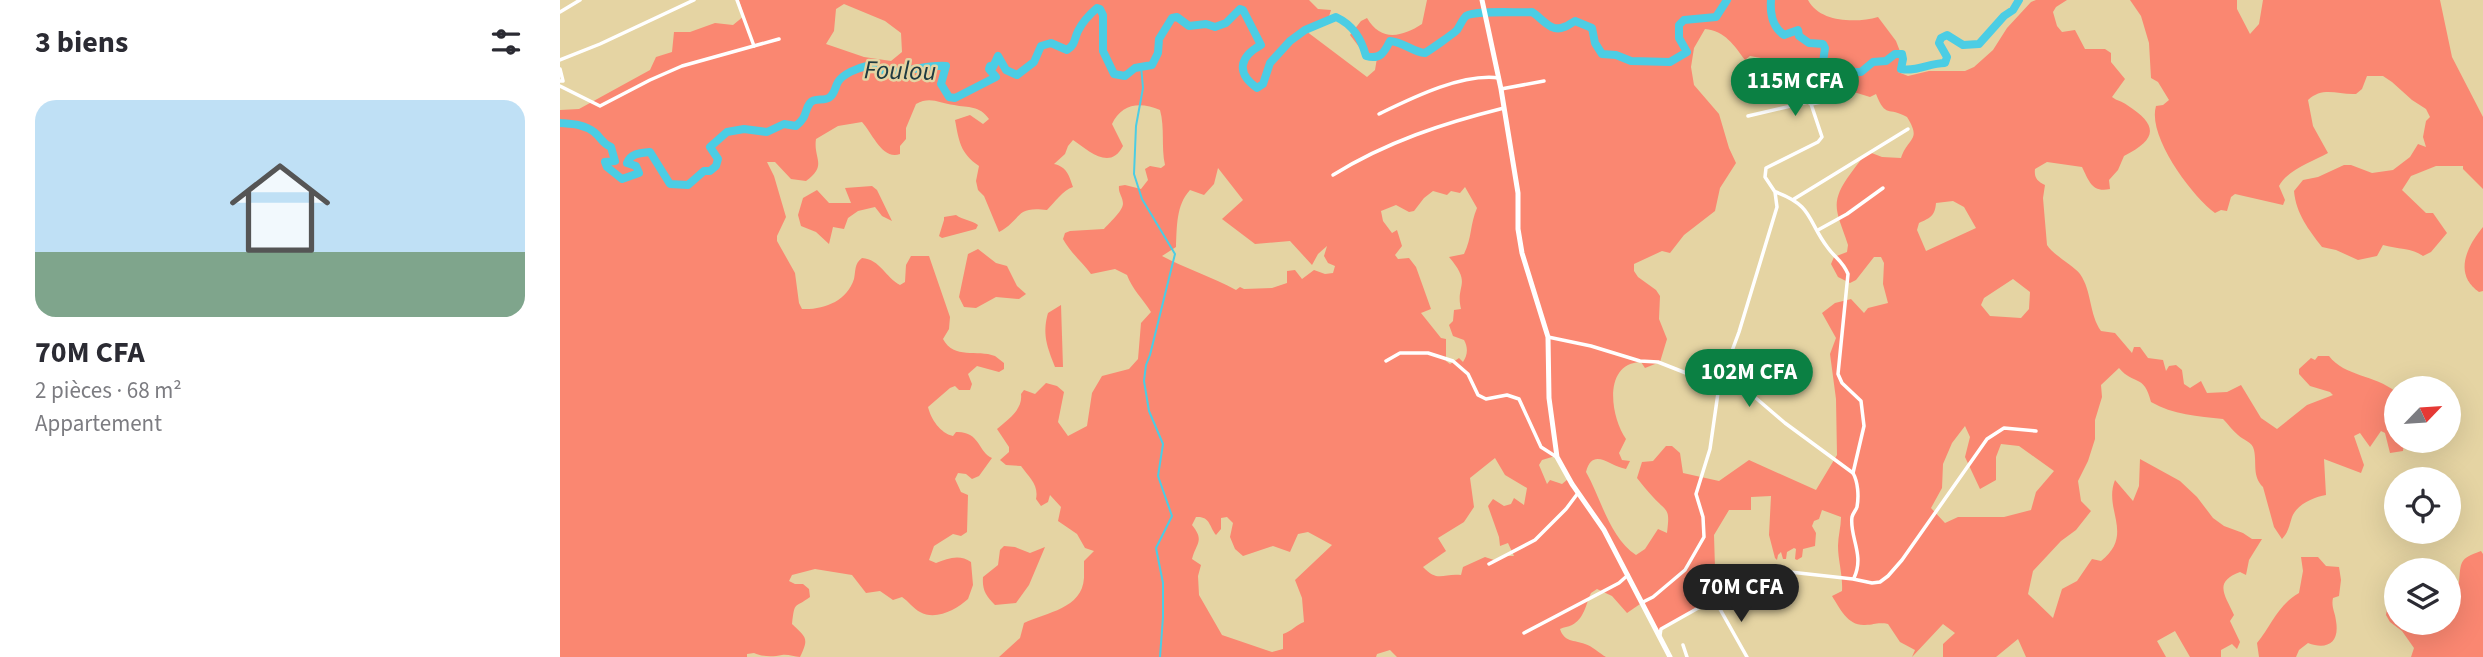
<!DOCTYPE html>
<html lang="fr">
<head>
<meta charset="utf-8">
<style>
  :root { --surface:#fff; --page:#f7f7f7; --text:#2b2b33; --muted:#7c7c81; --line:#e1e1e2; --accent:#0b8043 }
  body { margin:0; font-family:"Source Sans 3",sans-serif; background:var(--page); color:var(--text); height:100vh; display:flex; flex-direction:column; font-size:26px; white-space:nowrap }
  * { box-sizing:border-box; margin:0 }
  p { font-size:23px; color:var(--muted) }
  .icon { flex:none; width:38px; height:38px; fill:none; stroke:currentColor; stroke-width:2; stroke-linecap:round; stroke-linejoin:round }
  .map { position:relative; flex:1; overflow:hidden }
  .sheet { display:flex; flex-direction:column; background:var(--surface); width:560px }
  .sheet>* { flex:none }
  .needle { width:46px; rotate:65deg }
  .tools { position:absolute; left:1824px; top:376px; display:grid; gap:14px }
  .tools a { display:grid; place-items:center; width:77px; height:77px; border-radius:50%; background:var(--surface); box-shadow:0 7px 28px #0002; font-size:35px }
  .price { position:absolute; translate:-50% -60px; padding:0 16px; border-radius:24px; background:var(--accent); color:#fff; font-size:23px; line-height:46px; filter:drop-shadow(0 2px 4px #0008) }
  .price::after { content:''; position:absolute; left:50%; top:42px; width:21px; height:16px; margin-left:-10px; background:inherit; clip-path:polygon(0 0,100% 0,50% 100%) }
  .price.current { background:#222; color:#fff }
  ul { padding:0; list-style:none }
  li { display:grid; align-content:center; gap:14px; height:371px; padding:0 35px }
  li+li { border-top:2px solid var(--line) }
  li span { display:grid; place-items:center; height:217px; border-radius:21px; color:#555 }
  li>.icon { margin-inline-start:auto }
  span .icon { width:126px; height:126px; fill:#fffc; stroke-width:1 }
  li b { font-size:30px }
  h2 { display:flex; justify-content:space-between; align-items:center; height:84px; padding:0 35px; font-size:30px }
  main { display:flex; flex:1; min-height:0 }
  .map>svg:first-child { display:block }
  .green { fill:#fa8771; fill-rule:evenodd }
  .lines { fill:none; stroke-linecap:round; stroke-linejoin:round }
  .stream { stroke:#4bcde4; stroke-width:2 }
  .river { stroke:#4bcde4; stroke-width:8 }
  .street { stroke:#fff; stroke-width:3.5 }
  .secondary { stroke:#fff; stroke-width:5 }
  .labels { text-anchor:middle; stroke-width:5; stroke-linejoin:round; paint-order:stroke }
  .water-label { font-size:26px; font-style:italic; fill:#203b41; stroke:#e5d4a3 }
</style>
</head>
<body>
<main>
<section class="sheet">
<h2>3 biens<svg class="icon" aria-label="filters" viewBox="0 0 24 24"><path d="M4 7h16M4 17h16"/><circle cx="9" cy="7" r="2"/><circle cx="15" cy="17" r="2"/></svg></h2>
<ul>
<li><span style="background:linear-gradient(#bfe0f5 70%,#7fa58c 0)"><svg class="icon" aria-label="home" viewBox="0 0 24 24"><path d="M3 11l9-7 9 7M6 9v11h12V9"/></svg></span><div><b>70M CFA</b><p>2 pièces · 68 m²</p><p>Appartement</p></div></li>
</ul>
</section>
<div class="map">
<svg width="1923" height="657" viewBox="0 0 1923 657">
  <rect width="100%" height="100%" fill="#e5d4a3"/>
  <g class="green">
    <path d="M 179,0 L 749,0 L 758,9 L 771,10 L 768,20 L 746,31 L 807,77 L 815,70 L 817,58 L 806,56 L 790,35 L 801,21 L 807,18 C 821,42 842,37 862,24 L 867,0 L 1248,0 C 1260,23 1297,23 1318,17 L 1336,41 L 1343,59 L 1338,72 L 1348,76 L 1369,71 L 1405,71 L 1414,67 L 1433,50 L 1447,28 L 1471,2 L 1476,0 L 1507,0 L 1496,7 L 1493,12 L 1497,26 L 1502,32 L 1515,30 L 1525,49 L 1545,49 L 1551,53 L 1551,62 L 1565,79 L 1552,97 C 1557,101 1562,101 1567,105 C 1600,126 1596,140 1564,156 L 1558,170 L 1549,180 L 1550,189 C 1532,193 1529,181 1522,167 L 1487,162 L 1475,169 C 1474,178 1477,181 1485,185 L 1483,198 L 1487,245 C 1493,255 1513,265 1520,274 C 1532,291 1529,314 1541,331 L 1555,333 L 1572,353 L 1574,347 L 1580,347 L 1588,358 L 1603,360 L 1606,371 L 1609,366 L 1616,365 L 1622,370 L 1624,384 L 1630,388 L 1641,381 L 1647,393 L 1667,392 L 1681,385 L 1701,418 L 1717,429 L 1747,405 L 1773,395 L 1770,392 L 1750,386 L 1739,374 L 1739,369 L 1751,358 L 1755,360 L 1758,356 L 1769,356 C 1785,377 1814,374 1836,392 L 1836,441 L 1844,441 L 1843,451 L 1830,453 L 1825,433 L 1821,431 L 1810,447 L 1800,433 L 1794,436 L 1804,465 L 1801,473 L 1764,459 L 1766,495 C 1754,497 1737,504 1732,517 C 1729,526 1729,531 1722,539 L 1714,527 L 1703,487 C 1692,476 1697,464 1694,450 C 1692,441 1684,441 1678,435 C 1673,431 1668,424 1663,419 C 1638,416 1613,415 1591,402 C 1584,373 1574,386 1559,368 L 1541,385 L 1542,397 L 1535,420 L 1535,439 L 1528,461 L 1518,481 L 1521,501 L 1531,511 L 1516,530 L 1501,541 L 1473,571 L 1468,594 L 1493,618 L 1502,589 L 1517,581 L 1532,559 L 1541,561 C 1575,534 1543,510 1555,480 L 1573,501 L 1579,486 L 1580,459 L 1620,481 L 1637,497 L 1653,518 L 1664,526 L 1683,533 L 1692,539 L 1702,539 L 1689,560 L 1686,575 L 1680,572 C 1653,582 1665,595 1674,615 L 1670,621 L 1680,642 L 1677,649 L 1672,644 L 1661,650 L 1661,657 L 1630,657 L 1615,631 L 1597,641 L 1606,657 L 1466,657 L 1458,639 L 1436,657 L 1383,657 L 1383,644 L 1395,633 L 1383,624 L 1352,657 L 1355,650 L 1340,642 L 1328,624 C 1316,622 1315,625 1305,625 C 1288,626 1280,609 1272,596 L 1282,591 C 1283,575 1278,561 1278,546 C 1278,536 1281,527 1281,517 L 1262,510 L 1259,519 L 1254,521 L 1252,526 L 1256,533 L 1255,546 L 1243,549 L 1242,557 L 1237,560 L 1235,559 L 1236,549 L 1234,548 L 1227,552 L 1226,559 L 1223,559 L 1221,552 L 1218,555 L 1217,560 L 1215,558 L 1209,535 L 1211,496 L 1191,497 L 1191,510 L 1169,510 L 1154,535 L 1155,568 L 1140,594 L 1140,607 L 1102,629 L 1099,637 L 1083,602 L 1067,613 L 1052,596 L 1037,589 L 1031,593 C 1026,604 1024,619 1012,625 C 1008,627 1004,627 1000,629 C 1004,642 1014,640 1025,644 C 1032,646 1039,653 1046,657 L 837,657 L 830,650 L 817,654 L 816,657 L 439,657 L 460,638 L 464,623 C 487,612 522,609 524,578 C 524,573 524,567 524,561 L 534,551 L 525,548 L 517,534 L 498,521 L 501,507 L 490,495 L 488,502 L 481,506 L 476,499 C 479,485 469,477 461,466 L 446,465 L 440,460 L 449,452 L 449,447 L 437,429 C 448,419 463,410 461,394 L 464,390 L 475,394 L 486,383 L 497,386 L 504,392 L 498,422 L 508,436 L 527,426 L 532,393 L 542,376 L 569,369 L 578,359 L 581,323 L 591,312 C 583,299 572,289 567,275 L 555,269 L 531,274 C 522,262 510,252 503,239 L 505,233 L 510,231 L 544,229 C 549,223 562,212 563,204 C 563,197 558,193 559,186 L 565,185 L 581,189 L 588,180 L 585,169 L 590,166 L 601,168 L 605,165 C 601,147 605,128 600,110 C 580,101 561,104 552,124 L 563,146 C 550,171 529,151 513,140 L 508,146 L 505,154 L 494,164 C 507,167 509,175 513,187 C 503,190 495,202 487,210 C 454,206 463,219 439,232 L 424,196 L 418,190 L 416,181 L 419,166 C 400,153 399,141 395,120 L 410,115 L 423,124 L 429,119 C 419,105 409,108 394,105 C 379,103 370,96 356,104 L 346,128 L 346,139 L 340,146 L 340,154 C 322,160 313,134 302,122 L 278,126 L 256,139 C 253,159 268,165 246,181 L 231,179 L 215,162 L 207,162 L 214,176 L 226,217 L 217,236 L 217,241 L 235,273 L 239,303 L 242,309 C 264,310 287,301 294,279 C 296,270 294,264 302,258 C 320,259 326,278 340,285 L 345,282 L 346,265 L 351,256 L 369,256 L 390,317 L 389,329 L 383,339 C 394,360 417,349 435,356 C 438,358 441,361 444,363 L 444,369 L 439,372 L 417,366 L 408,374 L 412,384 L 410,390 L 399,390 L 395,386 L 390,388 L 368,407 C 371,419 380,433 393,436 L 396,432 C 420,431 418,452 432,458 L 419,476 L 412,479 L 406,474 L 398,473 L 395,479 L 401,492 L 408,495 L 407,532 L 401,536 L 393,534 L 374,546 L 369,560 L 376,563 C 388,558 400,554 411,562 L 413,585 L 408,599 C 397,609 376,621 360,612 C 354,609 348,601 342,597 L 333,600 L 320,591 L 306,593 L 292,575 L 255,569 L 232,575 L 229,581 L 235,584 L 243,584 L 249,589 L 250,597 C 234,609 235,600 232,624 C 245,637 250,637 240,657 C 234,657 228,654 222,655 C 213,657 203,657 194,653 L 187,654 L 187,657 L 0,657 L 0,110 L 19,109 L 90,70 L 96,57 L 112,52 L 114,32 L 130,32 L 155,23 L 173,25 L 184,16 ZM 284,4 L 325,21 L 341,33 L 342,52 L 331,61 L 304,57 L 266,44 L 274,31 L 276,9 ZM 1145,29 C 1165,31 1174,45 1185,60 L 1190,56 L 1229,63 L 1256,78 L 1270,89 L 1297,93 L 1310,97 L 1316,94 C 1326,119 1328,106 1347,117 C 1362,141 1348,137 1341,158 L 1322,157 L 1309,152 C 1302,157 1297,165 1291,173 C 1268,204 1277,211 1288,245 L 1287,252 L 1274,257 L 1271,264 L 1278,277 L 1290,283 L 1296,280 L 1314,257 L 1321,257 L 1324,263 L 1323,284 L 1328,303 L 1308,308 L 1304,313 L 1291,299 L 1275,303 L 1262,313 L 1276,338 L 1270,354 L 1276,399 L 1277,455 L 1256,490 L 1189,460 L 1159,481 L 1123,473 L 1120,453 L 1112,446 L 1106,446 L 1093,461 L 1082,462 L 1077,478 C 1082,484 1087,491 1093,497 C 1108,513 1110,508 1107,533 L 1098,529 L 1085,549 L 1076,555 C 1049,537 1041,498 1026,472 C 1033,446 1050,467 1066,469 L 1070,461 L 1062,460 L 1059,453 L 1066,439 C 1050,416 1043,363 1081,362 L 1085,368 L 1100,362 L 1107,339 L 1099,319 L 1100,296 L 1096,290 L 1078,277 L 1074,271 L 1074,264 L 1102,251 L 1110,253 L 1124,235 L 1155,211 L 1160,188 L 1176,163 L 1169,148 L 1159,114 L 1134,85 L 1131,67 L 1134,48 ZM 658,168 L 683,200 L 662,219 L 695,244 L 730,241 L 752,265 L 758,254 L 767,246 L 764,256 L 768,263 L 775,266 L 773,273 L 765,274 L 754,270 L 742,279 L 735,270 L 727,271 L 727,283 L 712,288 L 684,289 L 680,287 L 676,290 C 652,277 627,269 602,256 L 616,247 C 617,227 616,205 630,190 L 644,195 L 654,184 ZM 905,187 L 917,208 C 910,224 912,238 904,254 L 889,257 C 913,285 895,284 901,309 L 894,310 L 893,321 L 889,325 L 893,336 L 904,340 C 908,347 908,355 903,362 L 899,358 L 890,364 L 886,361 L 886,339 L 881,338 L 861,313 L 871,309 L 856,267 L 849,258 L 838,259 L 835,255 L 842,246 L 837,230 L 832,233 L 823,221 L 821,211 L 836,205 L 849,212 L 854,211 L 864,198 L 873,191 L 887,195 L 891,191 L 900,193 ZM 1393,201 L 1404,207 L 1416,228 L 1366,251 L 1357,230 L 1359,223 C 1370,218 1375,216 1376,203 ZM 1453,279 L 1470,292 L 1469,309 L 1461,318 L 1430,316 L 1421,305 L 1424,298 ZM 1405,426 L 1410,437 L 1405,457 L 1420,489 L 1436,480 L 1436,457 L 1441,444 L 1459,446 L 1494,471 L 1476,492 L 1471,510 L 1444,517 L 1398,517 L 1385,523 L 1371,508 L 1382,488 L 1383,464 L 1392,443 ZM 992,457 L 997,457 L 1008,479 L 1002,484 L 990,480 L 987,484 L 979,465 L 982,460 ZM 935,458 L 945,475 L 967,488 L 964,505 L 954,498 L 951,504 L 944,506 L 933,499 L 928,506 L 939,537 L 940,546 L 948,543 L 954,556 L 946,556 L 934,560 L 925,557 L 903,567 L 901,575 C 883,573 878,583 863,567 L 886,551 L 878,538 L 904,522 L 914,507 L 910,478 ZM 636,517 C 650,516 649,526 656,535 L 661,529 L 661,518 L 667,517 L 673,523 L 670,537 L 675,549 L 683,556 L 713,546 L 730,552 L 738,534 L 748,532 L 772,545 L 735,580 L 742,598 L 744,622 C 736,625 732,631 723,634 L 723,649 L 712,652 L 706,650 L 662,635 L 639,595 L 638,576 L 641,565 L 632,559 C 636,543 645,541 632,525 Z"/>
    <path d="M 1570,0 L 1677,0 L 1677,9 L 1690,34 L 1699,24 L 1703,0 L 1880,0 L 1892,57 L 1923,117 L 1923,189 L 1903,169 L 1903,166 L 1876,166 L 1851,176 L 1842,190 L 1866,213 L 1873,213 L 1887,233 L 1871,252 L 1863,256 C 1853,248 1836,249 1823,245 L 1817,256 L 1798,260 L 1776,250 L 1762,247 C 1749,230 1736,214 1734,191 L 1743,180 L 1758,177 L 1784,165 L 1791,165 L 1812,173 L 1833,170 L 1850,157 L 1858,144 L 1866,147 L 1863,137 L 1866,121 L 1870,117 L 1866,109 L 1852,100 L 1832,82 L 1823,76 L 1807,76 L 1802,89 L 1796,94 C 1778,95 1763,86 1748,100 L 1753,126 L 1768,153 C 1753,161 1726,171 1719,186 L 1725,200 L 1723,205 L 1675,194 L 1671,197 L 1667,211 L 1661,210 L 1655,213 C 1632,196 1587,136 1596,106 L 1603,105 L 1609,100 L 1598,82 L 1591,78 L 1589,43 L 1581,16 Z"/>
    <path d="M 312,186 L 317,190 L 332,221 L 322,216 L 315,207 L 298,211 L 288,218 L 284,229 L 273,227 L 269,244 L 256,232 L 241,226 L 238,215 L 243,198 L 257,190 L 269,203 L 291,203 L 285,188 Z"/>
    <path d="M 396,215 C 403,220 411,220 418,225 L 416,229 L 382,238 L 379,236 L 384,220 L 384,217 Z"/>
    <path d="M 1923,227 L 1923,291 L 1919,292 C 1893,274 1907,246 1923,227 Z"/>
    <path d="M 418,249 L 436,263 L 447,266 L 457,286 L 466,294 L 459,299 L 436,297 L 416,308 L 404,307 L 399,297 L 408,254 Z"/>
    <path d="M 501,305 L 503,367 L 495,367 C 487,347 482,334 488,313 Z"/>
    <path d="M 444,546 L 455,547 L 470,553 L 485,547 L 469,585 L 456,603 L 435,605 C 426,596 422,590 423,577 L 438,565 L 440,550 Z"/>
    <path d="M 1921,551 L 1923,554 L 1923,657 L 1851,657 L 1854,648 L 1842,631 L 1830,622 L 1826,615 L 1828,602 L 1836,601 L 1836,623 L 1888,623 L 1888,576 L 1899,583 C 1901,561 1899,559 1921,551 Z"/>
    <path d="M 1741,557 L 1758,557 L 1766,566 L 1779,567 L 1781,580 L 1779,596 L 1773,598 C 1771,607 1775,612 1776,621 C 1780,644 1766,650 1748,643 L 1739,650 L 1736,657 L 1699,657 L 1697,643 C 1712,625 1717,606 1739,593 L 1743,571 Z"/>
  </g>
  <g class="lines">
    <path class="stream" d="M 581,66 L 583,88 L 576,126 L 574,174 L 582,199 L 615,254 L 590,355 L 586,365 L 584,381 L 589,411 L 603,444 L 598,476 L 612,516 L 596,548 L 603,583 L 603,617 L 600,657"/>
    <g class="river">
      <path d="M 1211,0 C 1210,13 1212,27 1224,35 L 1238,30 L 1239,36 L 1249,43 L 1263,44 L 1265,48 L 1263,62 L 1271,66 L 1282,65 L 1294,72 L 1301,72 L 1313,62 L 1326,61 L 1335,54 L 1342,54 L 1343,59 L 1341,69 C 1357,72 1369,63 1385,63 L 1387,57 L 1379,43 L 1381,38 L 1387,35 L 1403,45 L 1419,44 L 1444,16 L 1453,10 L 1459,0"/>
      <path d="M 0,123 C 12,124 24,124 34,132 C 42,138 41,143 51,147 L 55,161 L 45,162 L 47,167 L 62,179 L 79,173 L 76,166 L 67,163 C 71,153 81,153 90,152 L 110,184 L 128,185 L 144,171 L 150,171 L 156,166 L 158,159 L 150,147 L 167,132 L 184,129 L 207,132 L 224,124 L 236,126 C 248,116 244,111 250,103 C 255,97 264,102 270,97 C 275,93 275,87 278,82 C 283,74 297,68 307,66 C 337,80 357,64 386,66 L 381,84 L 389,97 L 395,98 L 436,77 L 429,69 L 430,66 L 433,67 L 438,56 L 446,70 L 457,75 L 474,62 L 481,46 L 491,43 L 507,50 C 516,44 514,39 518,31 C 522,23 530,14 537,8 L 540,9 L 543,15 L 543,51 L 554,74 L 565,76 L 575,68 L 592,65 L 598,53 L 599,39 L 612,18 L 617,17 L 629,26 L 646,24 L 655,27 L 666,23 L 680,9 L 683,10 L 701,45 C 679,57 676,73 697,88 L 703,84 L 710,63 L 730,41 L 745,30 L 776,17 C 793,25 801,38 806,56 C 820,60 824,53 830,41 C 844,42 852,52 865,53 C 870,50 893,34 897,30 C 900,26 902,20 906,16 C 914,10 959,13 972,12 C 982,18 991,33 1004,27 C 1008,26 1011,23 1015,21 L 1032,28 L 1035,43 L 1042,54 L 1056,55 L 1071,61 L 1110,62 L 1127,52 L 1119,38 L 1119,25 L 1124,20 L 1156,17 L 1167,0"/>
    </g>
    <g class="street">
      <path d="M 177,0 L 194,46"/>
      <path d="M 0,12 L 20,0"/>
      <path d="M 0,60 L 40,44 L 134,0"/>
      <path d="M 0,69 L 3,81 L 0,81"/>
      <path d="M 0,86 L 40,106 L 90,80 L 122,66 L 219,39"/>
      <path d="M 941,89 L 984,81"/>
      <path d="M 819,114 C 852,98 902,73 939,78"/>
      <path d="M 1188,116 L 1248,102 L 1251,104 L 1278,99"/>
      <path d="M 773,175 C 826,142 884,123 944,108"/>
      <path d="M 1216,192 C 1254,206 1247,221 1268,248 C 1276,259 1282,260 1288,274 L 1278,374 L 1282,383 L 1301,401 L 1304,426 L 1293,473"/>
      <path d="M 1234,199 L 1348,129"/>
      <path d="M 1258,230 L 1287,214 L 1323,188"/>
      <path d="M 988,337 L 1031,346 L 1080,361 L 1098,362 L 1159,386 L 1190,393 L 1225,423 L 1293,473 C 1298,482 1299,496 1297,507 C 1296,510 1293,513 1292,517 C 1289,536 1305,555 1294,578"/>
      <path d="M 826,361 L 840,353 L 868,353 L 893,361 L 908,374 L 918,395 L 926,399 L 947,395 L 959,399 L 981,447 L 995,456"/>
      <path d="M 929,564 L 975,540 L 1006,509 L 1018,493"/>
      <path d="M 1083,602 L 1093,597 L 1125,570 L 1144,537 L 1143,517 L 1136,494 L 1150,449 L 1159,386 L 1179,332 L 1217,207 L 1215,192 L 1205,177 L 1206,168 L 1258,142 L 1262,137 L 1251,104"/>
      <path d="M 1156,602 L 1187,657"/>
      <path d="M 964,633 L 1059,583 L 1068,575"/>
      <path d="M 1100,635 L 1101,629 L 1140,607 L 1156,602 L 1214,596 L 1221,590 L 1224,576 L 1230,572 L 1293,579 L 1312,583 L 1320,582 L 1328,576 L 1342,560 L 1427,439 L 1444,428 L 1476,431"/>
      <path d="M 1123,645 L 1127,657"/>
    </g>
    <path class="secondary" d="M 922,0 L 941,89 L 958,193 L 958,229 L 962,253 L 988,337 L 989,398 L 997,457 L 1012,484 L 1044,530 L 1110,657"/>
  </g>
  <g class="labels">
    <g class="water-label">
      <text transform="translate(340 70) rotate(1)" y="9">Foulou</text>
    </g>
  </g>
</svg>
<div class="tools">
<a><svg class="needle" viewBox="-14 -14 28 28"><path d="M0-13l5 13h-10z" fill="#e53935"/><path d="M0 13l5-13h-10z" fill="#7c7c81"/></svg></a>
<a><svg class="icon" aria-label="locate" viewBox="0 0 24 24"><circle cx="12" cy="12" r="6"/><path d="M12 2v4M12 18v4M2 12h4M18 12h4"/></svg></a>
<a><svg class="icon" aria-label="layers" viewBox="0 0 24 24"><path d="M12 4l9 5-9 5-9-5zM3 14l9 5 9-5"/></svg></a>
</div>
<b class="price" style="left:1235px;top:118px">115M CFA</b>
<b class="price" style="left:1189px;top:409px">102M CFA</b>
<b class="price current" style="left:1181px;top:624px">70M CFA</b>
</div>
</main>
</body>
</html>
